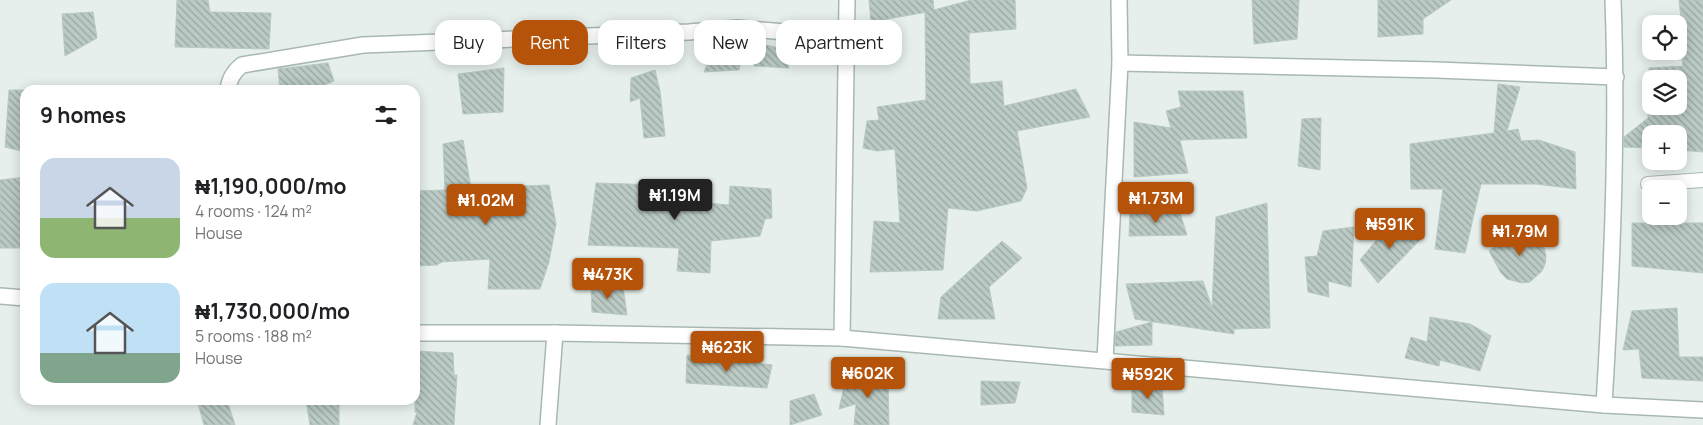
<!DOCTYPE html>
<html lang="en">
<head>
<meta charset="utf-8">
<style>
  :root { --surface:#fff; --page:#f2f2f2; --text:#202124; --muted:#757577; --accent:#b45309 }
  body { margin:0; font-family:Manrope,sans-serif; background:var(--page); color:var(--text); height:100vh; display:flex; flex-direction:column; font-size:19px; white-space:nowrap }
  * { box-sizing:border-box; margin:0 }
  p { font-size:16px; color:var(--muted) }
  .icon { flex:none; width:28px; height:28px; fill:none; stroke:currentColor; stroke-width:2; stroke-linecap:round; stroke-linejoin:round }
  .map { position:relative; flex:1; overflow:hidden }
  .drawer { position:absolute; left:20px; top:85px; width:400px; height:320px; display:flex; flex-direction:column; background:var(--surface); border-radius:15px; box-shadow:0 2px 12px #0003 }
  .drawer>* { flex:none }
  .top-card { position:absolute; left:435px; top:20px; width:475px; height:45px; display:flex; gap:10px }
  .controls { position:absolute; left:1642px; top:15px; display:grid; gap:10px }
  .controls a { display:grid; place-items:center; width:45px; height:45px; border-radius:10px; background:var(--surface); box-shadow:0 2px 12px #0003; font-size:25px }
  .price { position:absolute; translate:-50% -42px; padding:0 11px; border-radius:5px; background:var(--accent); color:#fff; font-size:16px; line-height:32px; filter:drop-shadow(0 1px 2px #0008) }
  .price::after { content:''; position:absolute; left:50%; top:30px; width:15px; height:11px; margin-left:-8px; background:inherit; clip-path:polygon(0 0,100% 0,50% 100%) }
  .price.on { background:#222; color:#fff }
  ul { padding:0; list-style:none }
  li { display:flex; align-items:center; gap:15px; height:125px; padding:0 20px }
  li span { display:grid; place-items:center; flex:none; width:140px; height:100px; border-radius:15px; color:#555 }
  li>.icon { margin-inline-start:auto }
  span .icon { width:60px; height:60px; fill:#fffc; stroke-width:1 }
  li b { font-size:21px }
  h2 { display:flex; justify-content:space-between; align-items:center; height:60px; padding:0 20px; font-size:21px }
  .tag { padding:0 18px; border-radius:15px; background:var(--surface); box-shadow:0 2px 12px #0003; font-size:18px; line-height:45px }
  .tag.on { background:var(--accent); color:#fff }
  .map>svg:first-child { display:block }
  .building { fill:url(#building-back-hatch); stroke:#b8c9c2; fill-rule:evenodd }
  .lines { fill:none; stroke-linecap:round; stroke-linejoin:round }
  .service-casing { stroke:#a8b8b2; stroke-width:16 }
  .minor-casing { stroke:#a8b8b2; stroke-width:18 }
  .service { stroke:#fff; stroke-width:14 }
  .minor { stroke:#fff; stroke-width:15 }
</style>
</head>
<body>
<div class="map">
<svg width="1703" height="425" viewBox="0 0 1703 425">
  <defs>
    <pattern id="building-back-hatch" width="6" height="6" patternUnits="userSpaceOnUse" patternTransform="scale(1.25)"><rect width="6" height="6" fill="#bbcac4"/><path d="M-1 5l2 2M0 0l6 6M5-1l2 2" fill="none" stroke="#98a6a0"/></pattern>
  </defs>
  <rect width="100%" height="100%" fill="#e6efeb"/>
  <g class="building">
    <path d="M 177,0 L 208,0 L 210,12 L 271,13 L 269,49 L 175,47 Z"/>
    <path d="M 869,0 L 933,0 L 934,10 L 971,0 L 1015,0 L 1016,29 L 969,33 L 970,84 L 1002,81 L 1004,106 L 1076,89 L 1090,117 L 1017,131 L 1027,188 L 1021,201 L 977,211 L 948,208 L 943,270 L 870,272 L 874,221 L 900,223 L 895,149 L 877,151 L 863,148 L 867,121 L 879,120 L 877,107 L 926,100 L 925,12 L 927,12 L 871,22 Z"/>
    <path d="M 1252,0 L 1299,0 L 1297,39 L 1254,44 Z"/>
    <path d="M 1378,0 L 1451,0 L 1423,19 L 1423,34 L 1378,37 Z"/>
    <path d="M 1679,0 L 1703,0 L 1703,152 L 1679,150 L 1679,134 L 1651,134 L 1651,148 L 1624,147 L 1624,137 L 1648,118 L 1649,68 L 1683,66 L 1680,47 L 1684,47 ZM 1651,79 L 1679,79 L 1679,106 L 1651,106 Z"/>
    <path d="M 93,12 L 97,38 L 65,56 L 62,14 Z"/>
    <path d="M 753,42 L 783,49 L 789,68 L 754,66 Z"/>
    <path d="M 713,50 L 743,51 L 739,70 L 704,72 Z"/>
    <path d="M 328,63 L 334,81 L 312,90 L 280,90 L 278,69 Z"/>
    <path d="M 504,68 L 503,112 L 463,114 L 458,74 Z"/>
    <path d="M 655,70 L 660,91 L 665,136 L 644,138 L 640,98 L 630,102 L 631,78 Z"/>
    <path d="M 1498,84 L 1520,87 L 1507,131 L 1518,129 L 1521,141 L 1539,140 L 1575,152 L 1576,189 L 1536,184 L 1481,184 L 1465,253 L 1435,249 L 1443,189 L 1411,189 L 1410,144 L 1494,133 Z"/>
    <path d="M 9,90 L 25,90 L 25,152 L 5,147 Z"/>
    <path d="M 1178,91 L 1243,91 L 1247,138 L 1180,140 L 1188,173 L 1134,177 L 1134,122 L 1171,128 L 1166,111 L 1181,107 Z"/>
    <path d="M 1321,118 L 1320,170 L 1298,166 L 1302,119 Z"/>
    <path d="M 463,140 L 471,188 L 549,185 L 556,224 L 549,262 L 540,289 L 488,289 L 490,259 L 442,262 L 437,265 L 415,266 L 415,191 L 445,190 L 443,144 Z"/>
    <path d="M 25,177 L 25,248 L 0,248 L 0,180 Z"/>
    <path d="M 596,183 L 660,185 L 660,199 L 729,205 L 730,186 L 771,189 L 772,218 L 765,219 L 760,236 L 711,241 L 710,273 L 677,271 L 679,248 L 588,245 Z"/>
    <path d="M 1267,203 L 1270,328 L 1234,329 L 1234,334 L 1135,319 L 1126,284 L 1203,281 L 1212,308 L 1216,217 Z"/>
    <path d="M 1130,211 L 1180,213 L 1187,235 L 1129,236 Z"/>
    <path d="M 1393,220 L 1424,236 L 1378,283 L 1360,260 Z"/>
    <path d="M 1632,223 L 1703,223 L 1703,273 L 1632,266 Z"/>
    <path d="M 1354,227 L 1351,287 L 1328,281 L 1329,297 L 1308,292 L 1305,257 L 1317,256 L 1323,231 Z"/>
    <path d="M 1516,233 L 1525,233 L 1533,236 L 1540,241 L 1544,248 L 1546,256 L 1545,264 L 1542,271 L 1530,282 L 1522,283 L 1507,279 L 1501,273 L 1489,251 L 1509,236 Z"/>
    <path d="M 1002,241 L 1022,258 L 989,287 L 995,319 L 938,319 L 941,297 Z"/>
    <path d="M 591,286 L 623,287 L 627,315 L 592,312 Z"/>
    <path d="M 1677,308 L 1679,357 L 1703,357 L 1703,381 L 1642,378 L 1639,349 L 1623,350 L 1632,311 Z"/>
    <path d="M 1430,317 L 1470,324 L 1491,336 L 1480,371 L 1440,360 L 1439,366 L 1405,358 L 1411,337 L 1427,342 Z"/>
    <path d="M 1152,322 L 1152,345 L 1115,346 L 1116,332 Z"/>
    <path d="M 415,351 L 453,353 L 454,375 L 457,375 L 454,425 L 413,425 L 417,412 L 415,412 Z"/>
    <path d="M 687,355 L 772,365 L 767,388 L 686,383 Z"/>
    <path d="M 888,375 L 889,425 L 854,425 L 856,404 L 839,409 L 846,378 Z"/>
    <path d="M 981,381 L 1020,382 L 1015,403 L 981,405 Z"/>
    <path d="M 1132,386 L 1162,387 L 1164,415 L 1132,412 Z"/>
    <path d="M 814,394 L 822,415 L 790,425 L 790,401 Z"/>
    <path d="M 197,400 L 227,400 L 235,425 L 204,425 Z"/>
    <path d="M 306,400 L 339,400 L 339,425 L 310,425 Z"/>
  </g>
  <g class="lines">
    <g class="service-casing">
      <path id="service" d="M 1648,184 L 1703,180"/>
    </g>
    <g class="minor-casing">
      <g id="minor">
        <path d="M 1120,63 L 1437,70 L 1616,77"/>
        <path d="M 228,90 C 229,79 233,72 242,65 L 363,45 L 689,32 L 737,28 L 785,32 L 847,45"/>
        <path d="M 0,296 L 25,298"/>
        <path d="M 415,333 L 555,333 L 842,338 L 1604,405 L 1703,410"/>
        <path d="M 842,338 L 847,0"/>
        <path d="M 1105,360 L 1120,63 L 1119,0"/>
        <path d="M 1604,405 C 1612,270 1618,135 1613,0"/>
        <path d="M 548,425 L 555,333"/>
      </g>
    </g>
    <use href="#service" class="service"/>
    <use href="#minor" class="minor"/>
  </g>
</svg>
<div class="controls">
<a><svg class="icon" aria-label="locate" viewBox="0 0 24 24"><circle cx="12" cy="12" r="6"/><path d="M12 2v4M12 18v4M2 12h4M18 12h4"/></svg></a>
<a><svg class="icon" aria-label="layers" viewBox="0 0 24 24"><path d="M12 4l9 5-9 5-9-5zM3 14l9 5 9-5"/></svg></a>
<a>+</a>
<a>−</a>
</div>
<b class="price on" style="left:675px;top:221px">₦1.19M</b>
<b class="price" style="left:1156px;top:224px">₦1.73M</b>
<b class="price" style="left:486px;top:226px">₦1.02M</b>
<b class="price" style="left:1390px;top:250px">₦591K</b>
<b class="price" style="left:1520px;top:257px">₦1.79M</b>
<b class="price" style="left:608px;top:300px">₦473K</b>
<b class="price" style="left:727px;top:373px">₦623K</b>
<b class="price" style="left:868px;top:399px">₦602K</b>
<b class="price" style="left:1148px;top:400px">₦592K</b>
<div class="top-card">
<a class="tag">Buy</a>
<a class="tag on">Rent</a>
<a class="tag">Filters</a>
<a class="tag">New</a>
<a class="tag">Apartment</a>
</div>
<section class="drawer">
<h2>9 homes<svg class="icon" aria-label="filters" viewBox="0 0 24 24"><path d="M4 7h16M4 17h16"/><circle cx="9" cy="7" r="2"/><circle cx="15" cy="17" r="2"/></svg></h2>
<ul>
<li><span style="background:linear-gradient(#c9d6e8 60%,#8fb573 0)"><svg class="icon" aria-label="home" viewBox="0 0 24 24"><path d="M3 11l9-7 9 7M6 9v11h12V9"/></svg></span><div><b>₦1,190,000/mo</b><p>4 rooms · 124 m²</p><p>House</p></div></li>
<li><span style="background:linear-gradient(#bfe0f5 70%,#7fa58c 0)"><svg class="icon" aria-label="home" viewBox="0 0 24 24"><path d="M3 11l9-7 9 7M6 9v11h12V9"/></svg></span><div><b>₦1,730,000/mo</b><p>5 rooms · 188 m²</p><p>House</p></div></li>
</ul>
</section>
</div>
</body>
</html>
